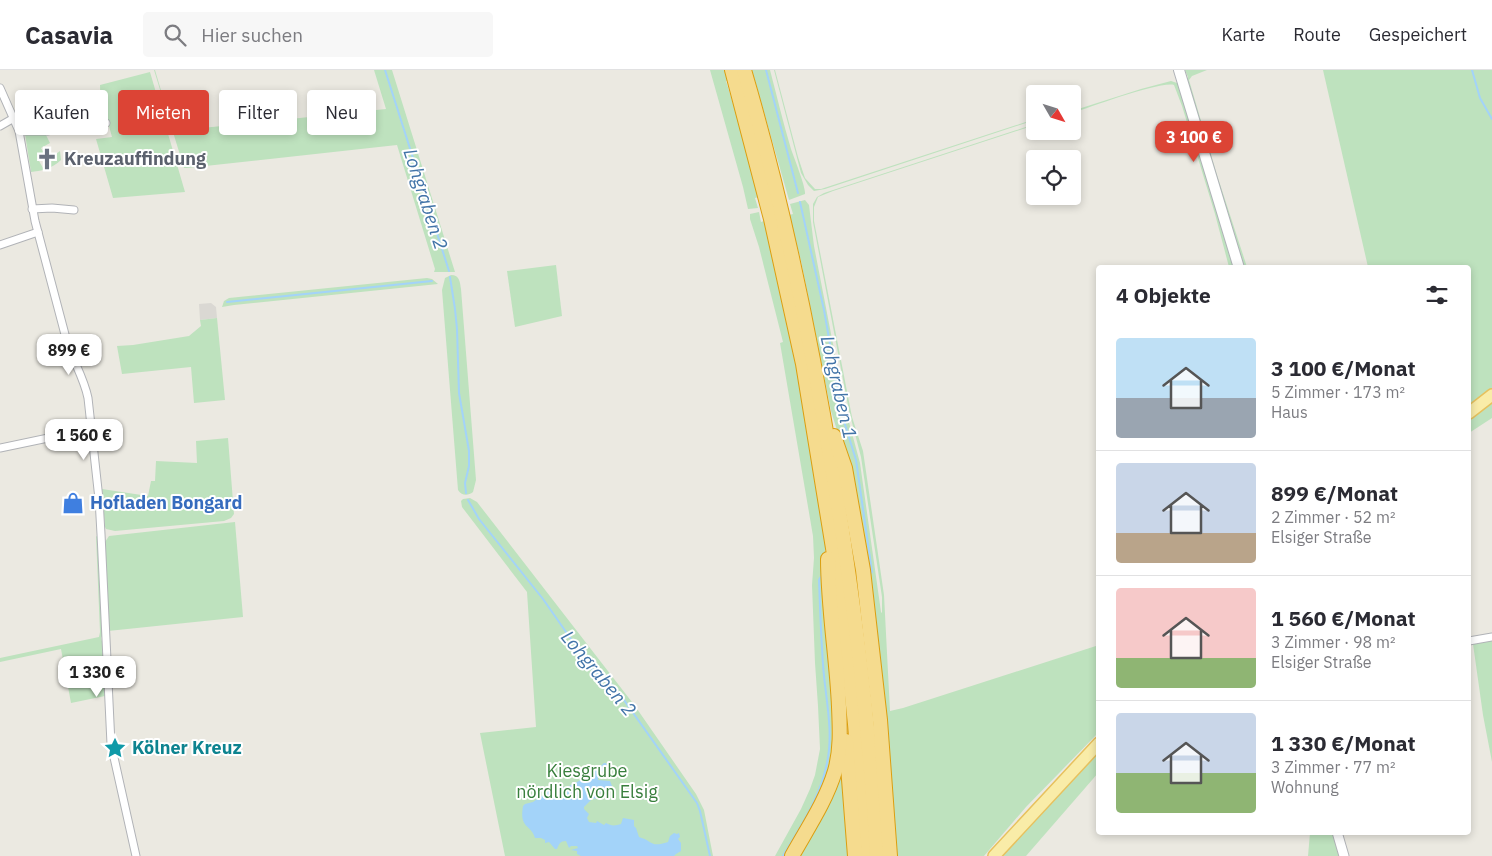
<!DOCTYPE html>
<html lang="de">
<head>
<meta charset="utf-8">
<style>
  :root { --surface:#fff; --page:#f7f7f7; --text:#2b2b33; --muted:#7c7c81; --line:#e1e1e2; --accent:#dc4435 }
  body { margin:0; font-family:"IBM Plex Sans",sans-serif; background:var(--page); color:var(--text); height:100vh; display:flex; flex-direction:column; font-size:19px; white-space:nowrap }
  * { box-sizing:border-box; margin:0 }
  p { font-size:16px; color:var(--muted) }
  .icon { flex:none; width:28px; height:28px; fill:none; stroke:currentColor; stroke-width:2; stroke-linecap:round; stroke-linejoin:round }
  .map { position:relative; flex:1; overflow:hidden }
  .panel { position:absolute; left:1096px; top:195px; width:375px; height:570px; display:flex; flex-direction:column; background:var(--surface); border-radius:5px; box-shadow:0 2px 8px #0003 }
  .panel>* { flex:none }
  .hud { position:absolute; left:15px; top:20px; width:475px; height:45px; display:flex; gap:10px }
  .needle { width:32px; rotate:129deg }
  .tools { position:absolute; left:1026px; top:15px; display:grid; gap:10px }
  .tools a { display:grid; place-items:center; width:55px; height:55px; border-radius:5px; background:var(--surface); box-shadow:0 2px 8px #0003; font-size:25px }
  .price { position:absolute; translate:-50% -42px; padding:0 11px; border-radius:10px; background:#fff; color:#222; font-size:16px; line-height:32px; filter:drop-shadow(0 1px 2px #0008) }
  .price::after { content:''; position:absolute; left:50%; top:30px; width:15px; height:11px; margin-left:-8px; background:inherit; clip-path:polygon(0 0,100% 0,50% 100%) }
  .price.current { background:var(--accent); color:#fff }
  ul { padding:0; list-style:none }
  li { display:flex; align-items:center; gap:15px; height:125px; padding:0 20px }
  li+li { border-top:1px solid var(--line) }
  li span { display:grid; place-items:center; flex:none; width:140px; height:100px; border-radius:5px; color:#555 }
  li>.icon { margin-inline-start:auto }
  span .icon { width:60px; height:60px; fill:#fffc; stroke-width:1 }
  li b { font-size:21px }
  h2 { display:flex; justify-content:space-between; align-items:center; height:60px; padding:0 20px; font-size:21px }
  .chip { padding:0 18px; border-radius:5px; background:var(--surface); box-shadow:0 2px 8px #0003; font-size:18px; line-height:45px }
  .chip.current { background:var(--accent); color:#fff }
  header { display:flex; align-items:center; gap:30px; box-sizing:border-box; height:70px; padding:0 25px; background:var(--surface); border-bottom:1px solid var(--line) }
  header strong { font-size:24px }
  nav { display:flex; gap:28px; margin-inline-start:auto; font-size:18px }
  .search { width:350px; height:45px; background:var(--page); display:flex; align-items:center; gap:12px; box-sizing:border-box; padding:0 18px; border-radius:5px; color:var(--muted); font-size:19px }
  .map>svg:first-child { display:block }
  .industrial { fill:#dad8d3 }
  .green { fill:#bee2be }
  .water { fill:#a3d3f9 }
  .lines { fill:none; stroke-linecap:round; stroke-linejoin:round }
  .stream { stroke:#a3d3f9; stroke-width:2 }
  .minor-casing { stroke:#b1b3b7; stroke-width:9 }
  .tertiary-casing { stroke:#b1b3b7; stroke-width:11 }
  .secondary-casing { stroke:#b0b3b8; stroke-width:12 }
  .primary-casing { stroke:#e7c15e; stroke-width:14 }
  .motorway-casing { stroke:#dc9e0f; stroke-width:16 }
  .minor { stroke:#fff; stroke-width:7 }
  .tertiary { stroke:#fff; stroke-width:9 }
  .secondary { stroke:#fff; stroke-width:10 }
  .primary { stroke:#f9eca8; stroke-width:11 }
  .motorway { stroke:#f5db8e; stroke-width:14 }
  .labels { text-anchor:middle; stroke-width:4; stroke-linejoin:round; paint-order:stroke }
  .worship-label { font-size:18px; font-weight:bold; fill:#5b616d; stroke:#fff; text-anchor:start }
  .shop-label { font-size:18px; font-weight:bold; fill:#366cbe; stroke:#fff; text-anchor:start }
  .culture-label { font-size:18px; font-weight:bold; fill:#0d838f; stroke:#fff; text-anchor:start }
  .park-label { font-size:18px; fill:#397f3d; stroke:#fff }
  .water-label { font-size:19px; font-style:italic; fill:#4274a8; stroke:#fff }
</style>
</head>
<body>
<header>
<strong>Casavia</strong>
<div class="search"><svg class="icon" aria-label="search" viewBox="0 0 24 24"><circle cx="10" cy="10" r="6"/><path d="M15 15l6 6"/></svg>Hier suchen</div>
<nav><a>Karte</a><a>Route</a><a>Gespeichert</a></nav>
</header>
<div class="map">
<svg width="1492" height="786" viewBox="0 0 1492 786">
  <rect width="100%" height="100%" fill="#ebe9e1"/>
  <path class="industrial" d="M 211,233 L 216,237 L 217,248 L 200,250 L 199,234 Z"/>
  <g class="green">
    <path d="M 154,0 L 155,0 L 173,61 L 386,39 L 374,0 L 392,0 L 455,202 L 434,202 L 435,199 L 397,75 L 187,98 L 184,98 Z"/>
    <path d="M 710,0 L 725,0 L 728,11 L 726,11 L 743,66 L 759,127 L 755,128 L 758,138 L 748,139 L 743,117 Z"/>
    <path d="M 752,0 L 770,0 C 777,26 783,53 791,79 C 794,88 806,117 805,124 L 789,130 Z"/>
    <path d="M 774,0 L 775,0 L 798,87 L 805,108 L 815,119 L 821,119 L 1035,49 L 1035,50 L 825,119 L 814,121 L 808,115 L 801,103 Z"/>
    <path d="M 1185,0 L 1207,0 L 1192,6 L 1189,10 L 1217,105 L 1247,197 L 1243,197 L 1185,12 L 1188,7 Z"/>
    <path d="M 1323,0 L 1492,0 L 1492,318 L 1469,336 L 1469,198 L 1368,197 Z"/>
    <path d="M 150,2 L 185,122 L 113,128 L 96,69 L 112,67 L 109,56 L 106,56 L 101,50 L 100,15 Z"/>
    <path d="M 1171,11 L 1177,13 L 1180,16 L 1235,197 L 1229,197 L 1215,144 L 1182,36 L 1174,15 C 1160,11 1091,37 1073,43 L 1072,41 L 1141,19 Z"/>
    <path d="M 1035,54 L 1035,55 L 833,121 L 818,127 L 814,137 L 814,151 L 852,347 L 863,381 L 884,525 L 890,641 L 903,638 L 1099,575 L 1099,662 L 1026,737 L 984,786 L 894,786 L 845,386 L 831,341 L 801,191 L 789,145 L 793,144 L 790,134 L 805,130 L 809,135 L 814,176 L 846,341 L 860,393 L 881,542 L 882,543 L 882,527 L 861,387 L 849,341 L 813,152 L 813,134 L 817,127 L 824,123 Z"/>
    <path d="M 45,63 L 50,73 L 41,78 L 44,83 L 40,86 L 42,88 L 39,90 L 39,91 L 43,98 L 47,96 L 46,95 L 55,88 L 56,84 L 60,81 L 61,90 C 52,99 40,101 31,102 L 25,64 Z"/>
    <path d="M 759,142 L 761,152 L 764,151 L 799,311 L 825,473 L 825,509 L 835,632 L 831,704 L 788,786 L 775,786 L 801,739 L 810,719 L 815,705 L 820,679 L 818,636 L 815,593 L 812,515 L 814,488 L 813,466 L 780,273 L 783,272 L 759,177 L 750,149 L 750,144 Z"/>
    <path d="M 556,195 L 562,246 L 515,257 L 507,201 Z"/>
    <path d="M 451,205 C 460,205 460,213 461,219 L 476,410 L 473,422 C 468,426 462,426 458,420 L 442,220 L 445,208 Z"/>
    <path d="M 427,208 L 432,209 L 438,214 L 234,235 L 222,237 L 224,231 L 229,228 Z"/>
    <path d="M 217,248 L 225,330 L 194,333 L 191,297 L 122,304 L 117,276 L 133,275 L 189,266 L 201,256 L 200,250 Z"/>
    <path d="M 1492,332 L 1492,348 L 1469,363 L 1469,350 Z"/>
    <path d="M 228,368 L 234,444 L 231,448 L 224,451 L 115,461 L 106,459 L 105,457 L 102,419 L 148,426 L 151,411 L 155,411 L 156,391 L 197,393 L 196,371 Z"/>
    <path d="M 470,428 L 477,432 L 635,636 L 696,724 L 704,740 L 713,786 L 505,786 L 480,663 L 536,657 L 527,522 L 462,437 L 461,431 L 463,429 Z"/>
    <path d="M 235,452 L 243,547 L 108,561 L 104,478 L 105,472 L 109,466 Z"/>
    <path d="M 96,466 L 99,468 L 103,564 L 101,568 L 103,575 L 105,626 L 71,633 L 61,579 L 0,592 L 0,588 L 99,567 L 100,562 Z"/>
    <path d="M 1492,569 L 1492,692 L 1483,645 L 1473,574 L 1469,575 L 1469,573 Z"/>
    <path d="M 1099,680 L 1099,702 L 1026,786 L 1002,786 Z"/>
    <path d="M 841,689 L 851,786 L 796,786 Z"/>
    <path d="M 1310,763 L 1334,763 L 1342,786 L 1308,786 Z"/>
  </g>
  <path class="water" d="M 604,693 L 606,693 L 608,696 L 605,700 L 598,704 L 598,710 L 610,711 L 612,716 L 606,721 L 597,723 L 600,728 L 592,729 L 584,737 L 584,739 L 589,744 L 587,748 L 589,752 L 596,753 L 597,751 L 604,755 L 606,753 C 611,756 615,756 621,754 L 623,748 L 634,750 L 634,756 L 636,758 L 639,767 C 653,771 650,778 668,772 L 670,766 L 674,763 L 677,764 L 679,763 L 680,767 L 678,769 L 681,773 L 681,781 L 676,784 L 674,786 L 581,786 L 577,784 L 577,781 L 571,780 L 578,778 L 577,776 L 571,776 L 569,778 L 566,771 C 560,771 559,774 557,779 L 555,779 L 549,772 L 545,773 L 545,770 L 541,768 L 535,768 C 531,754 519,759 523,736 L 525,734 L 533,732 L 553,718 L 567,717 L 577,712 L 593,703 Z"/>
  <g class="lines">
    <g class="stream">
      <path d="M 385,0 L 449,201"/>
      <path d="M 766,0 L 798,123"/>
      <path d="M 1472,0 L 1480,28 L 1492,49"/>
      <path d="M 800,132 L 824,240 L 843,348 L 856,390 L 872,502 L 870,504"/>
      <path d="M 450,207 L 455,239 L 457,259 L 459,323 L 469,381 L 469,396 L 465,413 L 466,423"/>
      <path d="M 227,232 L 432,211"/>
      <path d="M 468,430 L 479,449 L 543,529 L 594,602 L 609,612 L 619,623 L 697,733 L 700,741 L 710,786"/>
      <path d="M 783,786 C 800,757 821,726 827,693 C 834,660 825,627 823,594 C 821,566 820,538 819,510 L 820,508 L 822,506"/>
    </g>
    <g class="minor-casing">
      <g id="minor">
        <path d="M 0,18 L 19,61 L 35,151 L 67,272 C 73,291 84,308 88,328 L 99,429 L 101,464 L 111,674 L 136,786"/>
        <path d="M 0,56 L 14,48"/>
        <path d="M 19,61 L 47,61 L 68,57 L 106,53"/>
        <path d="M 32,139 L 52,138 L 74,140"/>
        <path d="M 0,175 L 38,162"/>
        <path d="M 0,378 L 91,359"/>
        <path d="M 1469,571 L 1492,567"/>
      </g>
    </g>
    <g class="tertiary-casing">
      <path id="tertiary" d="M 1337,762 L 1344,786"/>
    </g>
    <g class="secondary-casing">
      <path id="secondary" d="M 1179,0 L 1239,198"/>
    </g>
    <g class="primary-casing">
      <g id="primary">
        <path d="M 1469,343 L 1492,325"/>
        <path d="M 994,786 L 1099,673"/>
      </g>
    </g>
    <g class="motorway-casing">
      <g id="motorway">
        <path d="M 732,0 L 771,149 L 803,294 L 838,509 L 846,568 L 855,654 L 866,786"/>
        <path d="M 744,0 C 783,132 811,268 833,403 C 854,530 870,658 877,786"/>
        <path d="M 834,366 L 845,398 L 863,500 L 880,650 L 890,786"/>
        <path d="M 846,671 L 855,786"/>
        <path d="M 792,786 C 807,759 826,731 835,701 C 841,680 840,659 839,637 C 837,588 828,538 828,489"/>
      </g>
    </g>
    <use href="#minor" class="minor"/>
    <use href="#tertiary" class="tertiary"/>
    <use href="#secondary" class="secondary"/>
    <use href="#primary" class="primary"/>
    <use href="#motorway" class="motorway"/>
  </g>
  <defs>
    <g id="church-bare" transform="scale(1.725)"><path d="M-1.2-6h2.4v3.5h3.3v2.4h-3.3V6h-2.4V-.1h-3.3v-2.4h3.3Z" fill="#6b7280" stroke="#fff" stroke-width="2.5" paint-order="stroke"/></g>
    <g id="shop-bare" transform="scale(1.725)"><path d="M-5-2.5h2.3a2.7 3.5 0 0 1 5.4 0H5L5.5 6h-11ZM-1.5-2.5h3a1.5 2.3 0 0 0-3 0Z" fill="#3f7fe0" stroke="#fff" stroke-width="2.5" paint-order="stroke"/></g>
    <g id="sight-bare" transform="scale(1.725)"><path d="M0-6L1.8-2.2L6-1.7L2.9 1.2L3.7 5.4L0 3.3L-3.7 5.4L-2.9 1.2L-6-1.7L-1.8-2.2Z" fill="#0f9aa8" stroke="#fff" stroke-width="2.5" paint-order="stroke"/></g>
  </defs>
  <g fill-rule="evenodd">
    <use href="#church-bare" x="47" y="89"/>
    <use href="#shop-bare" x="73" y="433"/>
    <use href="#sight-bare" x="115" y="678"/>
  </g>
  <g class="labels">
    <g class="worship-label">
      <text x="64" y="95">Kreuzauffindung</text>
    </g>
    <g class="shop-label">
      <text x="90" y="439">Hofladen Bongard</text>
    </g>
    <g class="culture-label">
      <text x="132" y="684">Kölner Kreuz</text>
    </g>
    <g class="park-label">
      <text x="587" y="707">Kiesgrube<tspan x="587" dy="21">nördlich von Elsig</tspan></text>
    </g>
    <g class="water-label">
      <text transform="translate(426 129) rotate(72)" y="7">Lohgraben 2</text>
      <text transform="translate(839 317) rotate(77)" y="7">Lohgraben 1</text>
      <text transform="translate(599 603) rotate(50)" y="7">Lohgraben 2</text>
    </g>
  </g>
</svg>
<div class="tools">
<a><svg class="needle" viewBox="-14 -14 28 28"><path d="M0-13l5 13h-10z" fill="#e53935"/><path d="M0 13l5-13h-10z" fill="#7c7c81"/></svg></a>
<a><svg class="icon" aria-label="locate" viewBox="0 0 24 24"><circle cx="12" cy="12" r="6"/><path d="M12 2v4M12 18v4M2 12h4M18 12h4"/></svg></a>
</div>
<b class="price current" style="left:1194px;top:93px">3 100 €</b>
<b class="price" style="left:69px;top:306px">899 €</b>
<b class="price" style="left:84px;top:391px">1 560 €</b>
<b class="price" style="left:97px;top:628px">1 330 €</b>
<div class="hud">
<a class="chip">Kaufen</a>
<a class="chip current">Mieten</a>
<a class="chip">Filter</a>
<a class="chip">Neu</a>
</div>
<section class="panel">
<h2>4 Objekte<svg class="icon" aria-label="filters" viewBox="0 0 24 24"><path d="M4 7h16M4 17h16"/><circle cx="9" cy="7" r="2"/><circle cx="15" cy="17" r="2"/></svg></h2>
<ul>
<li><span style="background:linear-gradient(#bfe0f5 60%,#9aa5b1 0)"><svg class="icon" aria-label="home" viewBox="0 0 24 24"><path d="M3 11l9-7 9 7M6 9v11h12V9"/></svg></span><div><b>3 100 €/Monat</b><p>5 Zimmer · 173 m²</p><p>Haus</p></div></li>
<li><span style="background:linear-gradient(#c9d6e8 70%,#b9a48a 0)"><svg class="icon" aria-label="home" viewBox="0 0 24 24"><path d="M3 11l9-7 9 7M6 9v11h12V9"/></svg></span><div><b>899 €/Monat</b><p>2 Zimmer · 52 m²</p><p>Elsiger Straße</p></div></li>
<li><span style="background:linear-gradient(#f6c9c9 70%,#8fb573 0)"><svg class="icon" aria-label="home" viewBox="0 0 24 24"><path d="M3 11l9-7 9 7M6 9v11h12V9"/></svg></span><div><b>1 560 €/Monat</b><p>3 Zimmer · 98 m²</p><p>Elsiger Straße</p></div></li>
<li><span style="background:linear-gradient(#c9d6e8 60%,#8fb573 0)"><svg class="icon" aria-label="home" viewBox="0 0 24 24"><path d="M3 11l9-7 9 7M6 9v11h12V9"/></svg></span><div><b>1 330 €/Monat</b><p>3 Zimmer · 77 m²</p><p>Wohnung</p></div></li>
</ul>
</section>
</div>
</body>
</html>
